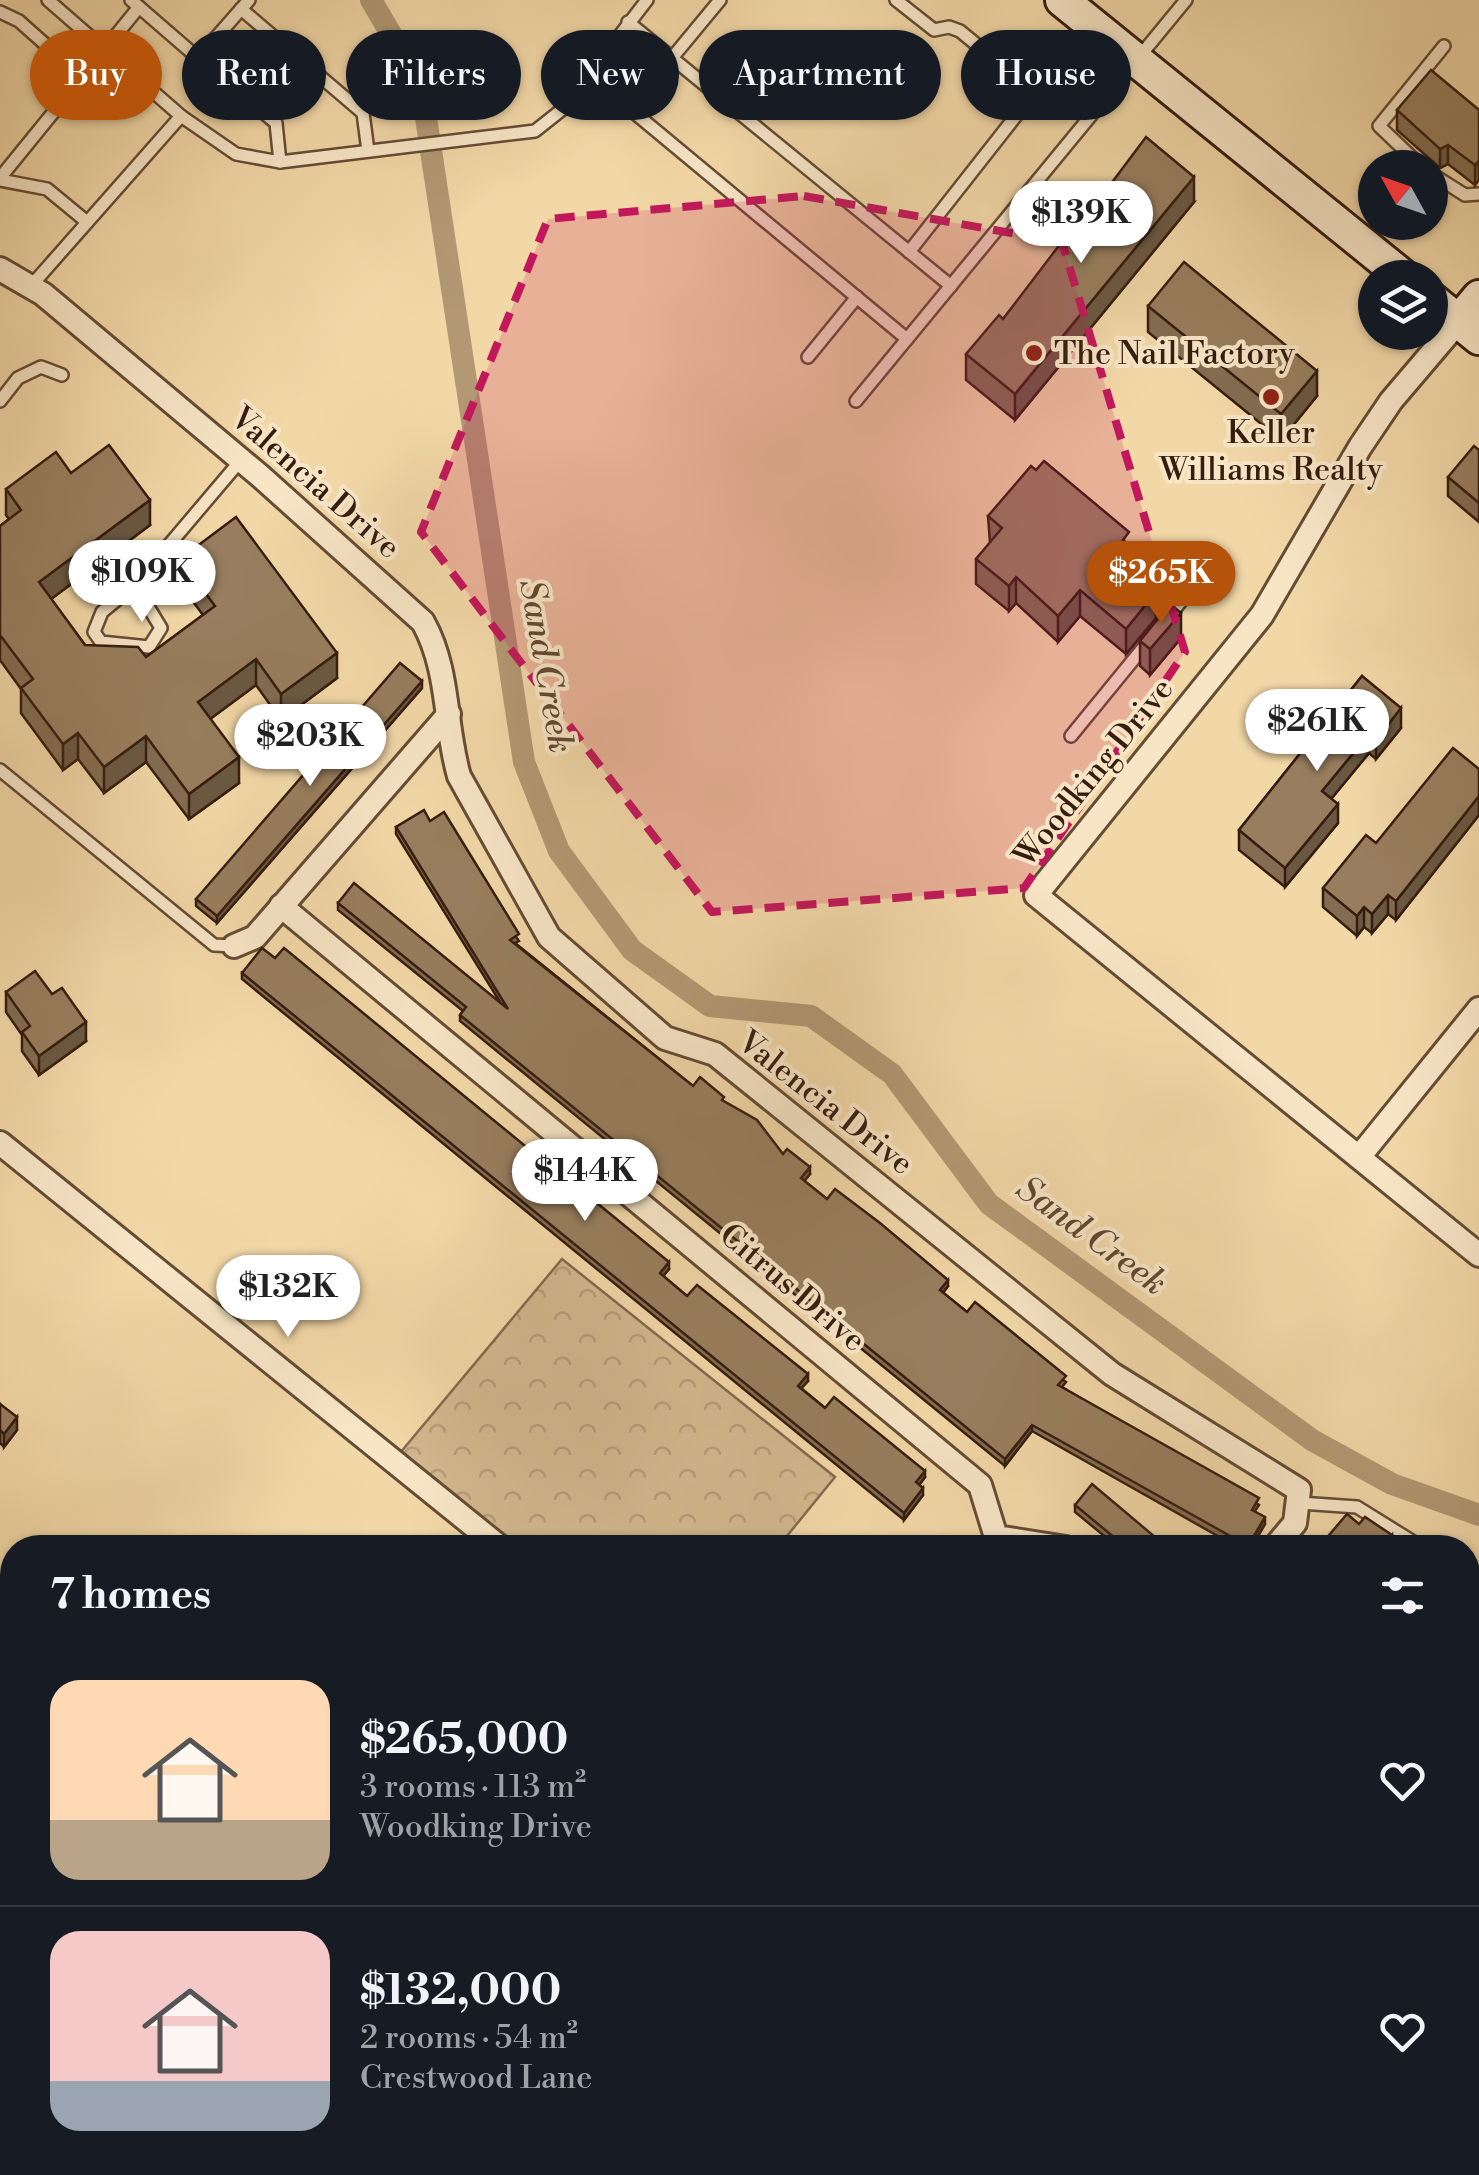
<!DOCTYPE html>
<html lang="en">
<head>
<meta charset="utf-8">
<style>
  :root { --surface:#171b24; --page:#20242c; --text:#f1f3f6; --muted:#9ea1a6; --line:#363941; --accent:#b45309 }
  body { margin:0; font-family:"Libre Bodoni",serif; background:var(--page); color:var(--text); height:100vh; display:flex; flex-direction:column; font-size:38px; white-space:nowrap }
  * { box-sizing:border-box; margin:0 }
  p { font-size:32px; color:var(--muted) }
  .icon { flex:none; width:55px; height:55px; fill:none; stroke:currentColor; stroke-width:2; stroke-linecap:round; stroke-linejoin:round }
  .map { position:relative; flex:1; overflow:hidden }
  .drawer { position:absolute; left:0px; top:1535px; width:1480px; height:640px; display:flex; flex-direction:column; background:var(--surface); border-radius:40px 40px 0 0; box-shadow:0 2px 8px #0004 }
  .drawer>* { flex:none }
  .hud { position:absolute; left:30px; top:30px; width:1420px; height:90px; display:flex; gap:20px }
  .needle { width:65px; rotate:310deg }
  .controls { position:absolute; left:1358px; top:150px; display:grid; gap:20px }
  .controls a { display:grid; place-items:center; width:90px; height:90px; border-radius:50%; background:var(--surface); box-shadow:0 2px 8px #0004; font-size:50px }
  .price { position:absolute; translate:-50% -85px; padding:0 22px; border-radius:35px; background:#fff; color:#222; font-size:32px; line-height:65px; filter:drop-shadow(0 2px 5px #0008) }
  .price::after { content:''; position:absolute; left:50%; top:60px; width:30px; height:22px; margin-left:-15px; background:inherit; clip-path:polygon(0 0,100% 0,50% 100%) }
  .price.active { background:var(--accent); color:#fff }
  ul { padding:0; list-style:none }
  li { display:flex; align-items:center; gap:30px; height:250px; padding:0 50px }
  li+li { border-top:2px solid var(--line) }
  li span { display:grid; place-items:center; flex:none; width:280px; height:200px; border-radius:30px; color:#555 }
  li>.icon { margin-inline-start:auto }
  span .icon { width:120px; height:120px; fill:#fffc; stroke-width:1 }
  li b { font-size:42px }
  h2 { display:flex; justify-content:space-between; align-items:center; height:120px; padding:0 50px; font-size:42px }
  .tag { padding:0 35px; border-radius:45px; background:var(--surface); box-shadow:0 2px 8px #0004; font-size:35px; line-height:90px }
  .tag.active { background:var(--accent); color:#fff }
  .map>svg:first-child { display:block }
  .park { fill:url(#park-crowns); stroke:#846a4e; stroke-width:2.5 }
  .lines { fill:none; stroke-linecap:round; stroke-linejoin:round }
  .canal { stroke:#b29873; stroke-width:22 }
  .lane-casing { stroke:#654c35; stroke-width:16 }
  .street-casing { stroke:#654c35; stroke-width:28 }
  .secondary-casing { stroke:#361d0f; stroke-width:38 }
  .lane { stroke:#f7e5c6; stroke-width:11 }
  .street { stroke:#f7e5c6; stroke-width:22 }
  .secondary { stroke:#f7e5c6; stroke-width:32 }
  .wall { fill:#836c51; stroke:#361d0f; stroke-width:2.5 }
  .shaded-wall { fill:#6a5842; stroke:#361d0f; stroke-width:2.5 }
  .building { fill:#987e5e; stroke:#361d0f; stroke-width:2.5 }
  .marked { fill:#c2185b; fill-opacity:0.2; stroke:#c2185b; stroke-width:8; stroke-dasharray:20 12; stroke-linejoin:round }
  .poi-dot { fill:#8f2418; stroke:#f7e5c6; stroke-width:4 }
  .labels { text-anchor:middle; stroke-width:8; stroke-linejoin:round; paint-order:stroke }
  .poi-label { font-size:32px; fill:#361d0f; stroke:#f7e5c6; text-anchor:start }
  .street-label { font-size:32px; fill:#361d0f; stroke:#f7e5c6 }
  .water-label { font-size:35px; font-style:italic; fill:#614832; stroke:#f7e5c6 }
</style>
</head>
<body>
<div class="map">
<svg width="1479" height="2175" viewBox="0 0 1479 2175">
  <defs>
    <pattern id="park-crowns" width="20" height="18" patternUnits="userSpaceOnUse" patternTransform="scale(2.5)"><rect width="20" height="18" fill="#d2b78d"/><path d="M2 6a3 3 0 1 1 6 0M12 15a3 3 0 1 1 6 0" fill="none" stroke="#b59d78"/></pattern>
  </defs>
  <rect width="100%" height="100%" fill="#f2d7a7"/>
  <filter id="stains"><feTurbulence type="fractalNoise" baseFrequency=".002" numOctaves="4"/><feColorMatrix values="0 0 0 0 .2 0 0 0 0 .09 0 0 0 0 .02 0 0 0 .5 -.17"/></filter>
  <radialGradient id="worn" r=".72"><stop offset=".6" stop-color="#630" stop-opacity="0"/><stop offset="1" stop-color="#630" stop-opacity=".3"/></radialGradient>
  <path class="park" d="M 562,1259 L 835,1477 L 778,1547 L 501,1548 L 395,1459 Z"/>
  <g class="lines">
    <path class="canal" d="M 371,0 L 421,85 L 524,762 L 559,851 L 632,950 L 710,1006 L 811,1016 L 892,1074 L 989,1204 L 1312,1440 L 1392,1484 L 1479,1515"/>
    <g class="lane-casing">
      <g id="lane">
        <path d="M 48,0 L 181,116"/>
        <path d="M 131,0 L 198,58"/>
        <path d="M 249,0 L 198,58 L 276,123 L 280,162"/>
        <path d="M 896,0 L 934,30 L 949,27 L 960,31 L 1029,88 L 1030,98 L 909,252"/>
        <path d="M 241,9 L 363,113 L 368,151"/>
        <path d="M 0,12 L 19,21 L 83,78"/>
        <path d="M 628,22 L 951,286"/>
        <path d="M 672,58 L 720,0"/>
        <path d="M 589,75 L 907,339"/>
        <path d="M 1423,168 L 1379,126 L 1444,46"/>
        <path d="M 1430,173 L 1465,195 L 1479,194"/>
        <path d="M 0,178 L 139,7"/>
        <path d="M 0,180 L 47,189 L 87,222"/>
        <path d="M 31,286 L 181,116 L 236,154 L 280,162 L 535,131 L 564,108 L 647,0"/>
        <path d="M 808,357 L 857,297"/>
        <path d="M 0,401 L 18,378 L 41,367 L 62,375"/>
        <path d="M 856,401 L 1186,0"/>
        <path d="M 135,585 L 161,628 L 149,647 L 101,642 L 94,632 L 102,612 L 135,585 L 241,460"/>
        <path d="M 1165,621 L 1200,578"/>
        <path d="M 1071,736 L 1147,643"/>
        <path d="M 0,770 L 214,945 L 234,946"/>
        <path d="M 1300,1503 L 1357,1507 L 1423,1548"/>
        <path d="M 1468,1571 L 1479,1575"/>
        <path d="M 763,2162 L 777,2175"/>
      </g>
    </g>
    <g class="street-casing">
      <g id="street">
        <path d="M 0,269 L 43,294 L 259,475 L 423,622 C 450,671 444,724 459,776 L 549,937 L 665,1038 L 715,1054 L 1112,1374 L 1299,1490 L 1295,1523 L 1274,1548"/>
        <path d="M 1459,321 L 1391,401 L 1360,447 L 1262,615 L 1036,895 L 1479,1255"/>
        <path d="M 281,906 L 980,1485 L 996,1537 L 1066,1548"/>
        <path d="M 234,946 L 255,937 L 449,714"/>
        <path d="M 0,1143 L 501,1548"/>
        <path d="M 1359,1157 L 1479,1009"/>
        <path d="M 1273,2162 L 1292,2170"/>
        <path d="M 86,2175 L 97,2162"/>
        <path d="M 822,2175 L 832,2162"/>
      </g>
    </g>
    <g class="secondary-casing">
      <g id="secondary">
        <path d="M 1062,0 L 1405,278"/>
        <path d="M 1430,298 L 1479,338"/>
        <path d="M 1459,321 L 1479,297"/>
      </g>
    </g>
    <use href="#lane" class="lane"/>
    <use href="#street" class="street"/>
    <use href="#secondary" class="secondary"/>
  </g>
  <g class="wall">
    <path d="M 1397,110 L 1479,110 L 1475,185 L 1448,164 L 1440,168 L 1397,130 Z"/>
    <path d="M 1194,202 L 1015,420 L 966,380 L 966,354 L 1003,319 L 1083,221 Z"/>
    <path d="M 1148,306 L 1317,396 L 1281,440 L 1148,332 Z"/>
    <path d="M 1479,450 L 1479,522 L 1448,496 L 1448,477 Z"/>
    <path d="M 71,473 L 150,525 L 51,599 L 85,645 L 146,657 L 203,615 L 180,584 L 180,559 L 337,678 L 281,720 L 256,685 L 210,719 L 239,783 L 189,819 L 146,762 L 104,793 L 78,759 L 63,770 L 21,713 L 21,689 L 0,660 L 0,526 L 9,519 L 6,515 L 6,489 Z"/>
    <path d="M 988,516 L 1129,545 L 1154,590 L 1156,618 L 1126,654 L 1080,616 L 1058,642 L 1016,603 L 1009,611 L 976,584 L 976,559 L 990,543 Z"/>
    <path d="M 1181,638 L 1150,675 L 1140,666 L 1140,641 Z"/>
    <path d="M 1362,676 L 1401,728 L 1376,759 L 1369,753 L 1331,799 L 1338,823 L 1285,887 L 1239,850 L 1239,830 Z"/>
    <path d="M 422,688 L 217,923 L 196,906 L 196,899 Z"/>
    <path d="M 1479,769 L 1479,815 L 1396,920 L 1388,914 L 1372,933 L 1364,927 L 1357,936 L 1323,907 L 1323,888 L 1376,843 Z"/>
    <path d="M 430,821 L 519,941 L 515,943 L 693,1086 L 724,1102 L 783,1154 L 810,1174 L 804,1181 L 827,1199 L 948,1286 L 943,1293 L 967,1312 L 1066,1382 L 1062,1387 L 1259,1505 L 1255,1511 L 1265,1524 L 1251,1548 L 1239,1548 L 1032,1431 L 1005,1466 L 460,1021 L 460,1015 L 463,1011 L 338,910 L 338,903 L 500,1002 L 396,834 L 396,827 Z"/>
    <path d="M 242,973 L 530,1157 L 525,1163 L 550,1182 L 669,1269 L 663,1276 L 687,1296 L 808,1381 L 801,1388 L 825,1408 L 925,1477 L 919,1485 L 923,1495 L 904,1520 L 242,979 Z"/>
    <path d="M 6,992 L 86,1041 L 39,1075 L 22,1051 L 22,1035 L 6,1012 Z"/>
    <path d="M 0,1404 L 17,1430 L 4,1447 L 0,1443 Z"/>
    <path d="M 1075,1505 L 1168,1548 L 1119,1548 L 1075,1512 Z"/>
    <path d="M 12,1932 L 9,2065 L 0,2057 L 0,1946 Z"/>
    <path d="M 285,2162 L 426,2162 L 426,2175 L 291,2175 L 285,2170 Z"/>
  </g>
  <g class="shaded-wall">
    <path d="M 1448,145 L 1448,164 L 1440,168 L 1440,149 Z"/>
    <path d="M 1479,161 L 1479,180 L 1475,185 L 1475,165 Z"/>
    <path d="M 1194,177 L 1194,202 L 1015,420 L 1015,394 Z"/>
    <path d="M 1317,371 L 1317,396 L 1281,440 L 1281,414 Z"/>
    <path d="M 150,500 L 150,525 L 39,608 L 39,582 Z"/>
    <path d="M 1154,566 L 1154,591 L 1141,580 Z"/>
    <path d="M 1016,577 L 1016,603 L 1009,611 L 1009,586 Z"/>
    <path d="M 1080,590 L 1080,616 L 1058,642 L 1058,616 Z"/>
    <path d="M 1156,592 L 1156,618 L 1126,654 L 1126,629 Z"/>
    <path d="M 1181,613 L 1181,638 L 1150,675 L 1150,649 Z"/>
    <path d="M 337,653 L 337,678 L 281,720 L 281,694 Z"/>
    <path d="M 256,659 L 256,685 L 198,728 L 198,702 Z"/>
    <path d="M 422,681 L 422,688 L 217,923 L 217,916 Z"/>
    <path d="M 1401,708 L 1401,728 L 1376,759 L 1376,740 Z"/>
    <path d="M 78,733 L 78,759 L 63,770 L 63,744 Z"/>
    <path d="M 1369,734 L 1369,753 L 1322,810 L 1322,791 Z"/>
    <path d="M 146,736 L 146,762 L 104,793 L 104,767 Z"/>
    <path d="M 239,757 L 239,783 L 189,819 L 189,794 Z"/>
    <path d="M 1479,796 L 1479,815 L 1396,920 L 1396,901 Z"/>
    <path d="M 1338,804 L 1338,823 L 1285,887 L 1285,868 Z"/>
    <path d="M 1388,895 L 1388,914 L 1372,933 L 1372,914 Z"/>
    <path d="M 1364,907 L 1364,927 L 1357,936 L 1357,916 Z"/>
    <path d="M 86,1022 L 86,1041 L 39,1075 L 39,1056 Z"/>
    <path d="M 810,1167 L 810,1174 L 801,1185 L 801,1178 Z"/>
    <path d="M 669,1262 L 669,1269 L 660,1280 L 660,1273 Z"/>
    <path d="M 948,1280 L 948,1286 L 940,1296 L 940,1290 Z"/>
    <path d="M 808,1374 L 808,1381 L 798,1392 L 798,1386 Z"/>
    <path d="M 17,1417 L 17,1430 L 4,1447 L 4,1434 Z"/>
    <path d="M 1032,1425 L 1032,1431 L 1005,1466 L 1005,1459 Z"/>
    <path d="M 925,1471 L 925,1477 L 916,1489 L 916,1482 Z"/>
    <path d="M 923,1488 L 923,1495 L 904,1520 L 904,1513 Z"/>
    <path d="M 1265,1517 L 1265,1524 L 1251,1548 L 1248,1548 Z"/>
    <path d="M 1392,1535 L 1392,1542 L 1387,1548 L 1381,1548 Z"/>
    <path d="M 12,2038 L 12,2061 L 9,2065 L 9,2042 Z"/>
    <path d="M 414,2162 L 426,2162 L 426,2175 L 404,2175 Z"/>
  </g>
  <g class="building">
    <path d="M 1431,70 L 1479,110 L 1479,161 L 1475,165 L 1448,145 L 1440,149 L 1397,110 Z"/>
    <path d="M 1146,137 L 1194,177 L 1015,394 L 966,354 L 999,315 L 1003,319 L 1080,218 L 1083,221 Z"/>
    <path d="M 1184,262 L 1317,371 L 1281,414 L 1148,306 Z"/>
    <path d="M 109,445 L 150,500 L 39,582 L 85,645 L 138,647 L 146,657 L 215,606 L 180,559 L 236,517 L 337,653 L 281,694 L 256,659 L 198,702 L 239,757 L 189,794 L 146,736 L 104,767 L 78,733 L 63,744 L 21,688 L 33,679 L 0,635 L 0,526 L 21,510 L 6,489 L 56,452 L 71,473 Z"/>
    <path d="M 1474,446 L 1479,450 L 1479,503 L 1448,477 Z"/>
    <path d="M 1044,461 L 1129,532 L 1123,540 L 1154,566 L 1141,580 L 1156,592 L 1126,629 L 1080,590 L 1058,616 L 1016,577 L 1009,586 L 976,559 L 1002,528 L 988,516 L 1031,466 L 1036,470 Z"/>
    <path d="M 1170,604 L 1181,613 L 1150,649 L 1140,641 Z"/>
    <path d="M 400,663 L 422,681 L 217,916 L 196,899 Z"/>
    <path d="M 1362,676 L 1401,708 L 1376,740 L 1369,734 L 1322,791 L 1338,804 L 1285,868 L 1239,830 Z"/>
    <path d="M 1453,748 L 1479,769 L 1479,796 L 1396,901 L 1388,895 L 1372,914 L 1364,907 L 1357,916 L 1323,888 L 1366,835 L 1376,843 Z"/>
    <path d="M 424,810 L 430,821 L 444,812 L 519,934 L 510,940 L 693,1086 L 700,1077 L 724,1097 L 722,1100 L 757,1120 L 783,1154 L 787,1149 L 810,1167 L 801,1178 L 827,1199 L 835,1189 L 880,1223 L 948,1280 L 940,1290 L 967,1312 L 975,1302 L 1066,1376 L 1058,1385 L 1259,1498 L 1252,1510 L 1265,1517 L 1248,1546 L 1032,1425 L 1005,1459 L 460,1015 L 466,1007 L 338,903 L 354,883 L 508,1009 L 396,827 Z"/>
    <path d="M 262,948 L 275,958 L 284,948 L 530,1150 L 522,1160 L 550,1182 L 559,1172 L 669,1262 L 660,1273 L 674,1285 L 687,1296 L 697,1285 L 808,1374 L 798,1386 L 825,1408 L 834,1397 L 925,1471 L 916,1482 L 923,1488 L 904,1513 L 242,973 Z"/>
    <path d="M 35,971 L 52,994 L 62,988 L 86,1022 L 39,1056 L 22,1032 L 30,1026 L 6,992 Z"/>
    <path d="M 0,1404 L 17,1417 L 4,1434 L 0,1430 Z"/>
    <path d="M 1092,1484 L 1168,1548 L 1127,1548 L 1075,1505 Z"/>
    <path d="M 1347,1514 L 1359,1524 L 1365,1517 L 1392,1535 L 1381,1548 L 1318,1548 Z"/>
    <path d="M 12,1932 L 12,2038 L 9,2042 L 0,2034 L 0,1946 Z"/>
    <path d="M 307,2162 L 414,2162 L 404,2175 L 331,2175 L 325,2170 L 321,2174 Z"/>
    <path d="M 973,2162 L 990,2162 L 1005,2175 L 970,2175 L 968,2169 Z"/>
  </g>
  <path class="marked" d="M 804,196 L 1062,242 L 1185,652 L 1024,888 L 712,912 L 421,532 L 548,219 Z"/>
  <g class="poi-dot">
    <circle cx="1034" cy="353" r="10"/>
    <circle cx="1271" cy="397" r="10"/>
  </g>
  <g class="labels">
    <g class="poi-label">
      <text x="1054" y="364">The Nail Factory</text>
      <text x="1271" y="443" text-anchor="middle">Keller<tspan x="1271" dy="37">Williams Realty</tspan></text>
    </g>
    <g class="street-label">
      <text transform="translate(316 482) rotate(41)" y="11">Valencia Drive</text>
      <text transform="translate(1093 772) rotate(-51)" y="11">Woodking Drive</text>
      <text transform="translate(826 1102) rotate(38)" y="11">Valencia Drive</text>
      <text transform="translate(793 1287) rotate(40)" y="11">Citrus Drive</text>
    </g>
    <g class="water-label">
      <text transform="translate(547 666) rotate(80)" y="12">Sand Creek</text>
      <text transform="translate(1092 1235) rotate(36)" y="12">Sand Creek</text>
    </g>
  </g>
  <rect width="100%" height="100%" filter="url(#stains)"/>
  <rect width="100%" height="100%" fill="url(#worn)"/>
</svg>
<div class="controls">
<a><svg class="needle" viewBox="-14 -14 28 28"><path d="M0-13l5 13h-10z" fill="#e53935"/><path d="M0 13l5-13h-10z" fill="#9ea1a6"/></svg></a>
<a><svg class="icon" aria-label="layers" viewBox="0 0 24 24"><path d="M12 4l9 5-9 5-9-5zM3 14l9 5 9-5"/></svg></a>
</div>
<b class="price" style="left:1081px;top:266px">$139K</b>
<b class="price" style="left:142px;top:625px">$109K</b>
<b class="price active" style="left:1161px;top:626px">$265K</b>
<b class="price" style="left:1317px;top:774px">$261K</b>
<b class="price" style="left:310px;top:789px">$203K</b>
<b class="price" style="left:585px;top:1224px">$144K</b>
<b class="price" style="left:288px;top:1340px">$132K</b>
<div class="hud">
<a class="tag active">Buy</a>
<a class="tag">Rent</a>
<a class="tag">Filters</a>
<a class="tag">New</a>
<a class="tag">Apartment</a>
<a class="tag">House</a>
</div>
<section class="drawer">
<h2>7 homes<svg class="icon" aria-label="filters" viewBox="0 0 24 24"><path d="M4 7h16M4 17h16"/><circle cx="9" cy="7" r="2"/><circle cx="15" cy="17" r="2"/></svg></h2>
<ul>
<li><span style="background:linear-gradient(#ffd9b3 70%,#b9a48a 0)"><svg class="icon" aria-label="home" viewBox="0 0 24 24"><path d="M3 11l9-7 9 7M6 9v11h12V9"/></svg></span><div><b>$265,000</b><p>3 rooms · 113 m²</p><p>Woodking Drive</p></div><svg class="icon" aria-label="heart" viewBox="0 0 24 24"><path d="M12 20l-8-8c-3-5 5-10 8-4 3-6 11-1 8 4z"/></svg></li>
<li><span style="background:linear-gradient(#f6c9c9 75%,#9aa5b1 0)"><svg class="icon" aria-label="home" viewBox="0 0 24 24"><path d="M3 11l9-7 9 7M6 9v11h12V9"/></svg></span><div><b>$132,000</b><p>2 rooms · 54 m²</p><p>Crestwood Lane</p></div><svg class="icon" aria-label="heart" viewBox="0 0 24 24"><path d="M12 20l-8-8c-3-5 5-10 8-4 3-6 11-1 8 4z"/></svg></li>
</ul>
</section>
</div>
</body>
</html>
